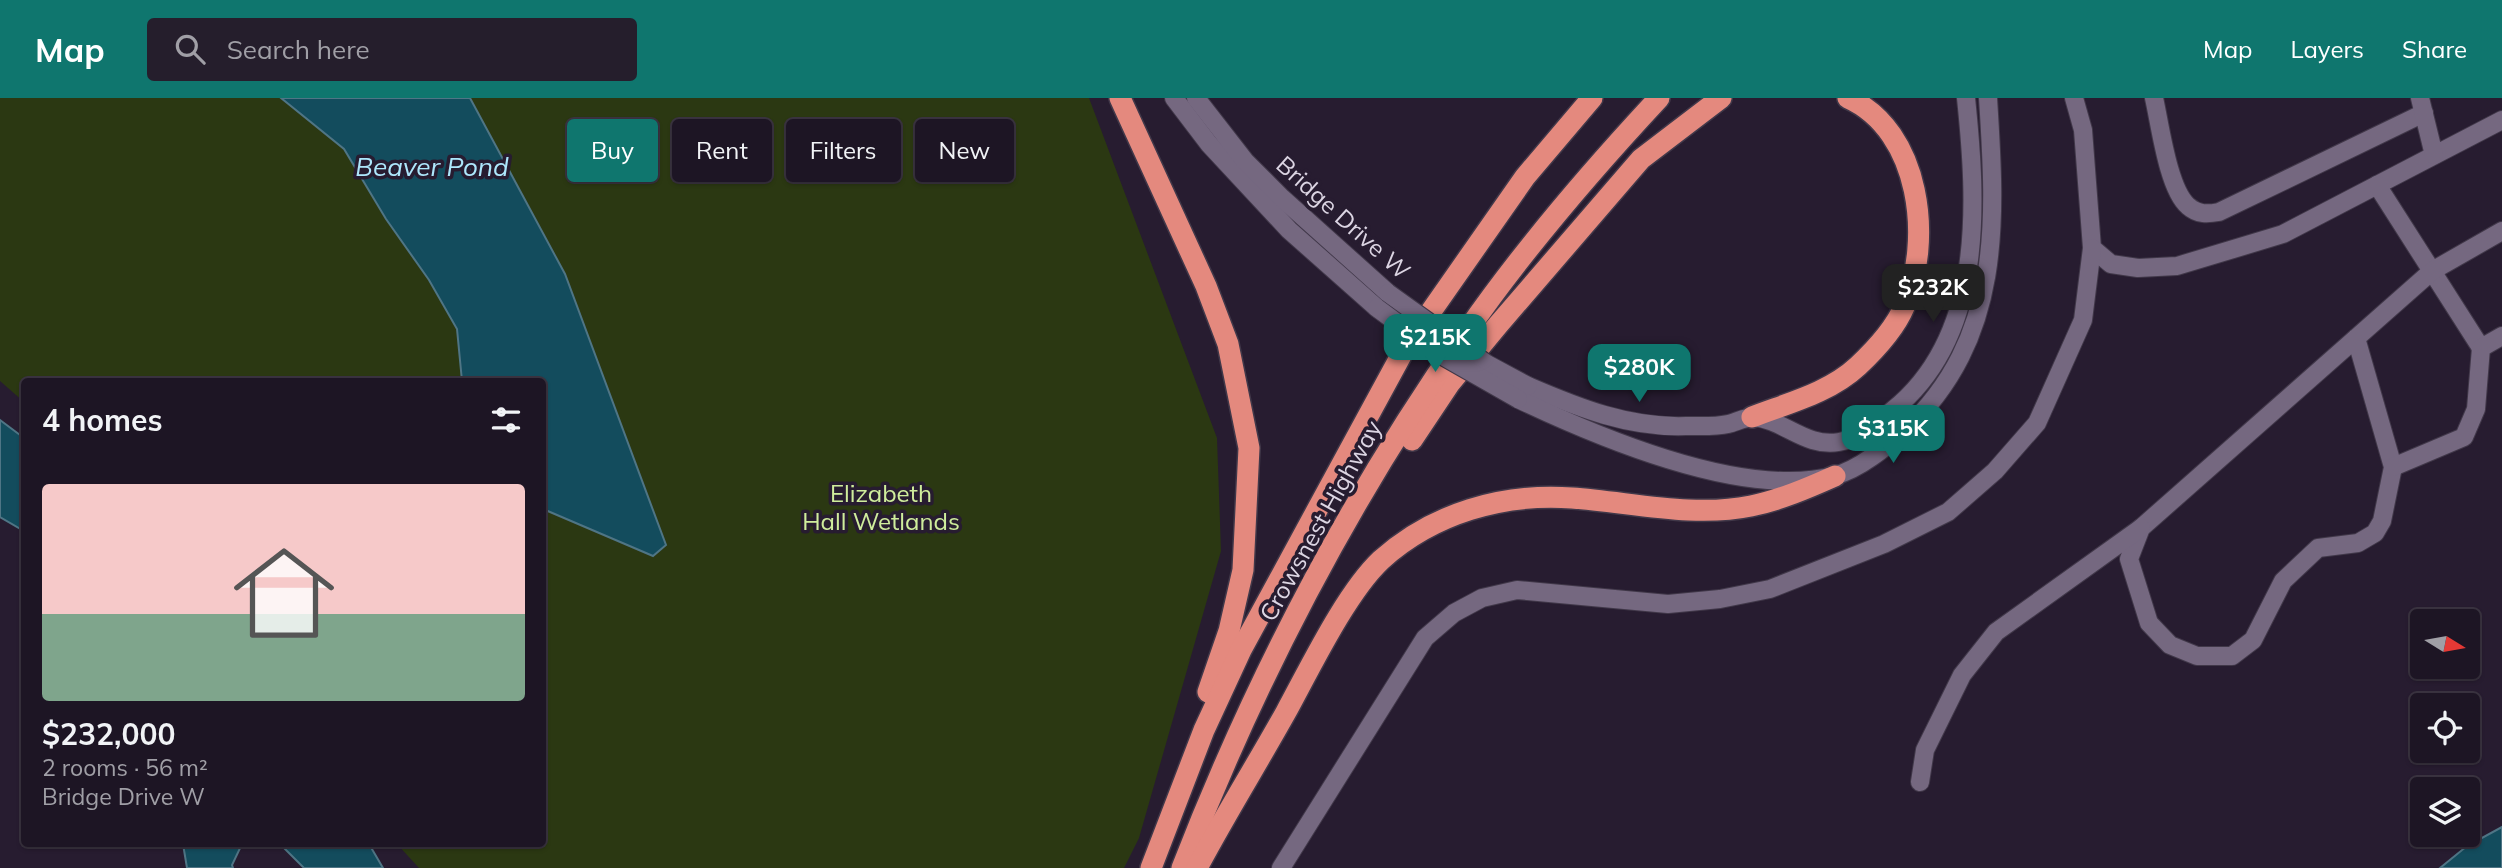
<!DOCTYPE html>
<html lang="en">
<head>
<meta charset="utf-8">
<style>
  :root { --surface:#1d1524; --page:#251e2c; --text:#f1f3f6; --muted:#a09fa6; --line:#3b3441; --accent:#0f766e }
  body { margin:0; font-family:Mulish,sans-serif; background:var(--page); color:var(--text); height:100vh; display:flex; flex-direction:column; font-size:26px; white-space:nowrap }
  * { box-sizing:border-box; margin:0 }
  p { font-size:23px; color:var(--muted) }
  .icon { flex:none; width:38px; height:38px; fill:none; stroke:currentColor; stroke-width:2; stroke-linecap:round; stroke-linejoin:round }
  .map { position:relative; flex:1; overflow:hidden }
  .panel { position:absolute; left:21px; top:280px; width:525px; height:469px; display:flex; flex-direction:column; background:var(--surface); border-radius:7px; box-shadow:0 2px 5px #0004,0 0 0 2px var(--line) }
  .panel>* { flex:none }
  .top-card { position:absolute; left:567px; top:21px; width:665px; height:63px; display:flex; gap:14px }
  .needle { width:46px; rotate:101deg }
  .controls { position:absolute; left:2410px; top:511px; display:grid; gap:14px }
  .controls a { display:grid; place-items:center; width:70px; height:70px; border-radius:7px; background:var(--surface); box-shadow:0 2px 5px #0004,0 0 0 2px var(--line); font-size:35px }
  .price { position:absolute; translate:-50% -60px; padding:0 16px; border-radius:14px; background:var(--accent); color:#fff; font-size:23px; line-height:46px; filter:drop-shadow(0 2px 4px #0008) }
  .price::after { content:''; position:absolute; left:50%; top:42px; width:21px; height:16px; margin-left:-10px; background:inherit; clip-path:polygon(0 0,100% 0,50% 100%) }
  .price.current { background:#222; color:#fff }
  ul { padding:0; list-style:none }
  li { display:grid; align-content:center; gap:14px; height:371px; padding:0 21px }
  li span { display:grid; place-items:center; height:217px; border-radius:7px; color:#555 }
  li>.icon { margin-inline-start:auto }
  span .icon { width:126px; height:126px; fill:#fffc; stroke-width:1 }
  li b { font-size:30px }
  h2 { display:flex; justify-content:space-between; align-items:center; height:84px; padding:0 21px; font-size:30px }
  .pill { padding:0 24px; border-radius:7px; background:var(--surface); box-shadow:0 2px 5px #0004,0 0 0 2px var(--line); font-size:24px; line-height:63px }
  .pill.current { background:var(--accent); color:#fff }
  header { display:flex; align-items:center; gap:42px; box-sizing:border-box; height:98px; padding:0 35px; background:var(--accent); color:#fff }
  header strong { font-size:33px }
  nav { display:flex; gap:38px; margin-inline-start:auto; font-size:24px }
  .search { width:490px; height:63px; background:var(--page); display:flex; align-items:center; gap:18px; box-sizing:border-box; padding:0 24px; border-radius:7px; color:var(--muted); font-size:26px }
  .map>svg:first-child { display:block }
  .green { fill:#2b3812 }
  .water { fill:#134c5d; stroke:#4f7585; stroke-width:2 }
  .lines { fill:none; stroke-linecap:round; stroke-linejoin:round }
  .minor-casing { stroke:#413849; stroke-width:20 }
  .highway-casing { stroke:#413849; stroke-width:24 }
  .minor { stroke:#756880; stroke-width:18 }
  .highway { stroke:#e4897e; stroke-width:21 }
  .minor-bridge-casing { stroke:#413849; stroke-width:20; stroke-linecap:butt }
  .minor-bridge { stroke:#756880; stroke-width:18 }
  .labels { text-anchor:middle; stroke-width:7; stroke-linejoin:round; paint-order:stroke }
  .street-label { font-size:24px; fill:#dcd5e3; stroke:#271c30 }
  .park-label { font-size:24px; fill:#cfed9c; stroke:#271c30 }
  .water-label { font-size:26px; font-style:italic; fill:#ade7fc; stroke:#271c30 }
</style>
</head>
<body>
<header>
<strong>Map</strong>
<div class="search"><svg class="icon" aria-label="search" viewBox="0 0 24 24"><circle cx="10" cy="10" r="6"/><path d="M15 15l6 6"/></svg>Search here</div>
<nav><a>Map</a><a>Layers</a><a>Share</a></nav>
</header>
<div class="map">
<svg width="2502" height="770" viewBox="0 0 2502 770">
  <rect width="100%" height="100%" fill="#271c30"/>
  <path class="green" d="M 0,0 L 1089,0 L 1217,340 L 1221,453 L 1139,740 L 1124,770 L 419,770 L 397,746 L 542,746 L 542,284 L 24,284 L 24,304 L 0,283 Z"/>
  <g class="water">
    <path d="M 281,0 L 470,0 L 565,176 L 666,447 L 653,458 L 543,411 L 542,284 L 462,283 L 457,231 L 429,182 L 386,121 L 344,51 Z"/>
    <path d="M 0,322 L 24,340 L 24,433 L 0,419 Z"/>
    <path d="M 2502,729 L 2502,770 L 2440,770 L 2467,748 Z"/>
    <path d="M 183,746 L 242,746 L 232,767 L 233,770 L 187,770 Z"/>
    <path d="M 280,746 L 369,746 L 383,770 L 304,770 Z"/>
  </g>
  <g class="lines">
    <g class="minor-casing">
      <g id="minor">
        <path d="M 1174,0 L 1209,46 L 1289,132 L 1377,210"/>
        <path d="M 1196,0 L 1245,63 L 1282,100 L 1388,195"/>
        <path d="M 2074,0 L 2083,32 L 2092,150 L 2111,166 L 2138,170 L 2177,168 L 2283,136 L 2502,22"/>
        <path d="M 2154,0 C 2160,26 2168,91 2188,108 C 2198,117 2208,116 2219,114 L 2424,15"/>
        <path d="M 2420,0 L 2434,57"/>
        <path d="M 2377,87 L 2481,250"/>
        <path d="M 2356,240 L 2393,369 L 2382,423 L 2375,435 L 2358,445 L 2318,450 L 2283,483 L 2253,542 L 2232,558 L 2197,558 L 2170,547 L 2149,525 L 2129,461 L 2141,430 L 2432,173 L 2502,133"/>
        <path d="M 1528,288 C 1579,310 1629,330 1686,328 C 1699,328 1715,329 1728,326 C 1736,324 1746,319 1754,319 C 1784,322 1806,350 1839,344 C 1862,340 1876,326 1893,312 C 1985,238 1977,106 1966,0"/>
        <path d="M 1518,301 C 1600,340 1743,401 1834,378 C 1860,371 1886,349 1905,332 C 2003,240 1996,124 1988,0"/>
        <path d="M 2393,369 L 2464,339 L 2476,311 L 2481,250 L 2502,238"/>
        <path d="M 1920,684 L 1925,652 L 1962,577 L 1996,534 L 2141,430"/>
        <path d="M 1281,770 L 1425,540 L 1454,515 L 1482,500 L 1517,492 L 1668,506 L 1720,501 L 1770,491 L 1884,446 L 1948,414 L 1995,373 L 2037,325 L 2083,222 L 2092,150"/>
      </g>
    </g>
    <g class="highway-casing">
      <g id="highway">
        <path d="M 1120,0 L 1206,188 L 1228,246 L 1249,350 L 1243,472 L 1229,533 L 1208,594"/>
        <path d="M 1752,319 C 1788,305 1829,295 1858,268 C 1875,252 1895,230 1904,209 C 1933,143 1921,33 1848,0"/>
        <path d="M 1412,342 L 1450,285 L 1498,227 L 1641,61 L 1721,0"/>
        <path d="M 1151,770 L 1204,632 L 1241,552 L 1404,252 L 1525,79 L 1592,0"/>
        <path d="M 1182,770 C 1255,582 1351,398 1467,233 C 1524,151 1591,73 1659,0"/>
        <path d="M 1197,770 C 1225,717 1257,666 1286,614 C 1310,570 1346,495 1381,462 C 1433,415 1503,395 1572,400 C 1630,404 1693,420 1751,408 C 1780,402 1808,390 1835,378"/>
      </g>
    </g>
    <use href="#minor" class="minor"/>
    <use href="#highway" class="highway"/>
    <g class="minor-bridge-casing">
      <g id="minor-bridge">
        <path d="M 1388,195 L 1487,266 L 1528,288"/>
        <path d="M 1377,210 L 1439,256 L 1518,301"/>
      </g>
    </g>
    <use href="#minor-bridge" class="minor-bridge"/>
  </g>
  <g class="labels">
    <g class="street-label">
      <text transform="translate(1343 120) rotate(42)" y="8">Bridge Drive W</text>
      <text transform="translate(1321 423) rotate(-61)" y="8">Crowsnest Highway</text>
    </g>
    <g class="park-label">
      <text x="881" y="404">Elizabeth<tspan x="881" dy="28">Hall Wetlands</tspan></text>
    </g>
    <g class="water-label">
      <text x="432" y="78">Beaver Pond</text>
    </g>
  </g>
</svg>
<div class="controls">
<a><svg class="needle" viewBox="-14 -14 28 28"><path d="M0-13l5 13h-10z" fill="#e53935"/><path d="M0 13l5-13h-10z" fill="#a09fa6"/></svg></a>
<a><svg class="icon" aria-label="locate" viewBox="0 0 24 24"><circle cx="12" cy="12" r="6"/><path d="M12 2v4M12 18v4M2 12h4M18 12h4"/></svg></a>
<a><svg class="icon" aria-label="layers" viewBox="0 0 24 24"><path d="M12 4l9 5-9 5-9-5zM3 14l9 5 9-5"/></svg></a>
</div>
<b class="price current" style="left:1933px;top:226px">$232K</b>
<b class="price" style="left:1435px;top:276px">$215K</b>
<b class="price" style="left:1639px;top:306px">$280K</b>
<b class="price" style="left:1893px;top:367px">$315K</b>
<div class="top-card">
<a class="pill current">Buy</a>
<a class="pill">Rent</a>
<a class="pill">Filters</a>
<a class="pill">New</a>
</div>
<section class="panel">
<h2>4 homes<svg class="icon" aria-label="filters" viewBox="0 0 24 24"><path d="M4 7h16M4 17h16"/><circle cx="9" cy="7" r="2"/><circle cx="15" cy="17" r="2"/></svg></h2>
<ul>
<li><span style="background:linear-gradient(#f6c9c9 60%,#7fa58c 0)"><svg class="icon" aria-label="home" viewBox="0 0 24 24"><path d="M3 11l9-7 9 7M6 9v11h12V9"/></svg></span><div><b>$232,000</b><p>2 rooms · 56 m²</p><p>Bridge Drive W</p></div></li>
</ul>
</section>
</div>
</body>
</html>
